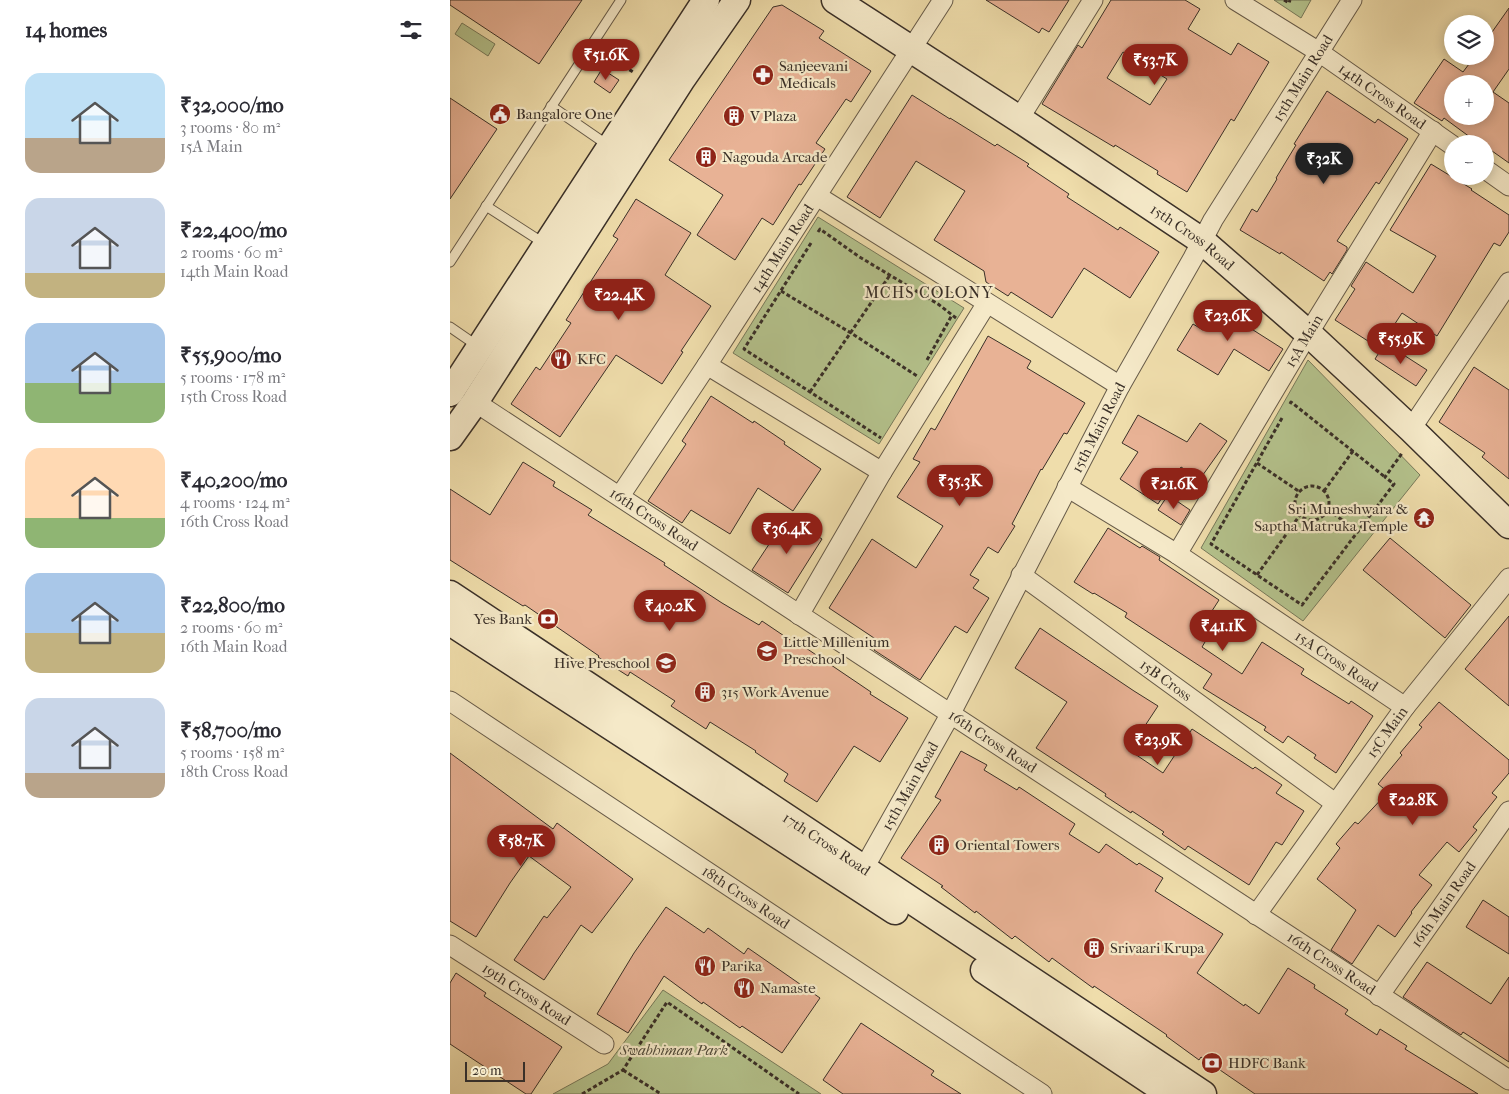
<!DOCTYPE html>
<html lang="en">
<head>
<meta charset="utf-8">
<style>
  :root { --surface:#fff; --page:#f7f7f7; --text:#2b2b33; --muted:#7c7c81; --accent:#8f2418 }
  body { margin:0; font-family:"IM FELL French Canon",serif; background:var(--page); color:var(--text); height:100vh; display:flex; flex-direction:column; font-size:19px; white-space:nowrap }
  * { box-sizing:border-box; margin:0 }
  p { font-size:16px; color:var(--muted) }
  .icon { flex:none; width:28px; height:28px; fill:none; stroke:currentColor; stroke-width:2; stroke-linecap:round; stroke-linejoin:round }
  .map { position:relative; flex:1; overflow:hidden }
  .sheet { display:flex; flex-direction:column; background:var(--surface); width:450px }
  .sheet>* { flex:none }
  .tools { position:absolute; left:994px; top:15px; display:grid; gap:10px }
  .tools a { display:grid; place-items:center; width:50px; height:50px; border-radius:50%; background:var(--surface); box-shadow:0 2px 12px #0003; font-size:25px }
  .scale { position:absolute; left:15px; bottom:12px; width:60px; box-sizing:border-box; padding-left:5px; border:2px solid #3a3028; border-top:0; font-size:14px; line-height:18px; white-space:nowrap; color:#3a3028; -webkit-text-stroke:4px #f5e9c8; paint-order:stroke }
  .price { position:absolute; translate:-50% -42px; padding:0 11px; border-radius:18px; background:var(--accent); color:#fff; font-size:16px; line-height:32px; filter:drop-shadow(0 1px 2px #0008) }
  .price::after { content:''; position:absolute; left:50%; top:30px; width:15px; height:11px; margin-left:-8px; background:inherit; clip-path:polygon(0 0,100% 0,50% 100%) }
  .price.on { background:#222; color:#fff }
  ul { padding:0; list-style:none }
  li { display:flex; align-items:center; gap:15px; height:125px; padding:0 25px }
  li span { display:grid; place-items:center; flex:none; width:140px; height:100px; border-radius:15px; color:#555 }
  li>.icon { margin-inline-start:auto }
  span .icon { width:60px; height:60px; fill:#fffc; stroke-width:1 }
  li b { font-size:21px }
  h2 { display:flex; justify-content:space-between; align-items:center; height:60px; padding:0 25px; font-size:21px }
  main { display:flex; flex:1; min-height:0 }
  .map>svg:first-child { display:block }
  .green { fill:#b4c28c; stroke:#77795a }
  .building { fill:#e8b295; stroke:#3a3028; fill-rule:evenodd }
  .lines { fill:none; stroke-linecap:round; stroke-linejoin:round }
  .lane-casing { stroke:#675b49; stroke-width:11 }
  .street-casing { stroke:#675b49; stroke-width:21 }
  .secondary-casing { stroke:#3a3028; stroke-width:29 }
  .path { stroke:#3a3028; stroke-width:3; stroke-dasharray:4 2.5; stroke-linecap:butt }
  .lane { stroke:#f5e9c8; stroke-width:9 }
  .street { stroke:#f5e9c8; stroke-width:19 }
  .secondary { stroke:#f5e9c8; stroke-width:26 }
  .labels { text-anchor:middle; stroke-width:4.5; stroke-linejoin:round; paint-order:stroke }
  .poi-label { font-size:15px; fill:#3a3028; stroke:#f5e9c8; text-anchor:start }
  .street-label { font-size:15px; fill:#3a3028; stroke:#f5e9c8 }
  .park-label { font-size:15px; font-style:italic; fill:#524d3c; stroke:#f5e9c8 }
  .neighbourhood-label { font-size:16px; letter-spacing:1px; fill:#3a3028; stroke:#f5e9c8 }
</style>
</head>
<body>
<main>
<section class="sheet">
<h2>14 homes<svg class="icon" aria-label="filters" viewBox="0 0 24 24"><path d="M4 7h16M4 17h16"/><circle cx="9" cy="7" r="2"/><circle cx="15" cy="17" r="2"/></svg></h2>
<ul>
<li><span style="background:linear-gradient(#bfe0f5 65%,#b9a48a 0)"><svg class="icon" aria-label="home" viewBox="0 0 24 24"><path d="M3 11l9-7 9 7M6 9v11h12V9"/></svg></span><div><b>₹32,000/mo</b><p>3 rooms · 80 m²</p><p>15A Main</p></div></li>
<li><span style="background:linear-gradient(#c9d6e8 75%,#c2b280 0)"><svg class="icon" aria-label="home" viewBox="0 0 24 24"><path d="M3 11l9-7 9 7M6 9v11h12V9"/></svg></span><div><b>₹22,400/mo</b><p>2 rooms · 60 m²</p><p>14th Main Road</p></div></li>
<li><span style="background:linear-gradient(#a9c7e8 60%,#8fb573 0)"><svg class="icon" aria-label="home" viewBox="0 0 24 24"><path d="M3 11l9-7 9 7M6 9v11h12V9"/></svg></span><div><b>₹55,900/mo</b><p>5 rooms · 178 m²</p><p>15th Cross Road</p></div></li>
<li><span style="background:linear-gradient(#ffd9b3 70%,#8fb573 0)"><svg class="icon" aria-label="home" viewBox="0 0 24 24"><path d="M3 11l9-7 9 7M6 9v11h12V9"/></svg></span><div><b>₹40,200/mo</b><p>4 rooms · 124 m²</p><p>16th Cross Road</p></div></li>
<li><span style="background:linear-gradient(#a9c7e8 60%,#c2b280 0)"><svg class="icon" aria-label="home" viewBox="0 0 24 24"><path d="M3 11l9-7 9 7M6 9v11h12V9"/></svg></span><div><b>₹22,800/mo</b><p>2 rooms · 60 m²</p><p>16th Main Road</p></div></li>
<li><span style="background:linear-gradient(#c9d6e8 75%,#b9a48a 0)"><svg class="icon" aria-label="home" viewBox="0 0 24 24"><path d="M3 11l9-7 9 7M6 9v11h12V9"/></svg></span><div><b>₹58,700/mo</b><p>5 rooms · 158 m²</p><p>18th Cross Road</p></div></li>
</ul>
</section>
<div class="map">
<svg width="1059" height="1094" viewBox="0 0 1059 1094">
  <rect width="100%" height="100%" fill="#efddab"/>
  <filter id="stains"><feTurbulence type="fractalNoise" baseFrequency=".004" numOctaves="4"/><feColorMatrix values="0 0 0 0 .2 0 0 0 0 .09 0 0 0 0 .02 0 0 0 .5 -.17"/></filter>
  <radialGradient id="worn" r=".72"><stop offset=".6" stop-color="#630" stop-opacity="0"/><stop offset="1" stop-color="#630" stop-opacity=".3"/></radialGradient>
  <g class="green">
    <path d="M 824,0 L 861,0 L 851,18 Z"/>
    <path d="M 12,23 L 45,44 L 38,56 L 5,34 Z"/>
    <path d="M 368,217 L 514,308 L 429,444 L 283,353 Z"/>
    <path d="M 858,360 L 970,475 L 853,621 L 751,548 Z"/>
    <path d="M 213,990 L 371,1094 L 103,1094 L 158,1064 Z"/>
  </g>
  <g class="building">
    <path d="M 0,0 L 132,0 L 89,64 L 0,5 Z"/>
    <path d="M 536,0 L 619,0 L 599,32 L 592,28 L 589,33 Z"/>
    <path d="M 661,0 L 735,0 L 750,9 L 738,29 L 781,55 L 788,43 L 819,62 L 784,121 L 781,119 L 737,192 L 707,174 L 708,171 L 665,145 L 664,147 L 592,104 L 628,45 L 632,48 ZM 673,52 L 717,79 L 700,105 L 657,78 Z"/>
    <path d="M 332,5 L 374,31 L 369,38 L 421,71 L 401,102 L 396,99 L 366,143 L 375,149 L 351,185 L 349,184 L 323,225 L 312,218 L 285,260 L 247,235 L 273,195 L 219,160 L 323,7 Z"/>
    <path d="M 1059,8 L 1059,69 L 1043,92 L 1059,103 L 1059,163 L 1035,146 L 1035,144 L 1024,140 L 994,118 L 992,121 L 964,103 L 994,59 L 1013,72 L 1025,56 L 1035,56 L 1035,42 ZM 1002,84 L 1035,84 L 1035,116 L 1002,116 Z"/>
    <path d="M 152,69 L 169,80 L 160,93 L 144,82 Z"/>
    <path d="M 877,91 L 925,123 L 928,119 L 958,139 L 929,184 L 926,182 L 887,241 L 897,247 L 897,250 L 882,274 L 880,272 L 874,281 L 831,252 L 830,254 L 790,230 L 802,209 L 807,212 L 827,179 L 826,178 L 846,145 L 844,144 Z"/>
    <path d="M 462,95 L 500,119 L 500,118 L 545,146 L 547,144 L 579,164 L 577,166 L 619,194 L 617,197 L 668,230 L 670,227 L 709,252 L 680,298 L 634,268 L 602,318 L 561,292 L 558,296 L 536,282 L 534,271 L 484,240 L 515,191 L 466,161 L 430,218 L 397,197 Z"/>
    <path d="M 0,98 L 47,129 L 0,199 Z"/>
    <path d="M 981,164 L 1022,189 L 1021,190 L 1059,215 L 1059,232 L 1050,246 L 1044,243 L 987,336 L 952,313 L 929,348 L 885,320 L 905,289 L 901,286 L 916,262 L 963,293 L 986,256 L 940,230 Z"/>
    <path d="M 186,199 L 241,233 L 215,275 L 261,306 L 231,351 L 233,352 L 212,384 L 166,355 L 110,437 L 61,404 L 86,367 L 90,370 L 121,323 L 116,320 L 168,239 L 163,236 Z"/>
    <path d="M 773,302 L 803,324 L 800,328 L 833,349 L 819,371 L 784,349 L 768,375 L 727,350 L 743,324 L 753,330 Z"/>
    <path d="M 538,336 L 581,361 L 577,368 L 635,403 L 617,434 L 614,433 L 592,470 L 591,469 L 562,524 L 565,526 L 548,553 L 538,547 L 520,575 L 529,580 L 523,588 L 539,598 L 517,633 L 505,626 L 470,680 L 424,650 L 430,642 L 379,608 L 422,539 L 466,568 L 493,526 L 447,497 L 470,462 L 463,459 L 481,428 L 485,430 Z"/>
    <path d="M 935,343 L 977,370 L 966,386 L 925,359 Z"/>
    <path d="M 1024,367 L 1059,390 L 1059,479 L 1032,457 L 1035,453 L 989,422 Z"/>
    <path d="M 261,396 L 303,423 L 304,421 L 335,442 L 334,444 L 371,469 L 343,511 L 308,488 L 280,534 L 241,510 L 232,523 L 198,501 L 236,444 L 232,441 Z"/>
    <path d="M 688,415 L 737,442 L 750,423 L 777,441 L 750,479 L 731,467 L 708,504 L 670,479 L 688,452 L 672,443 Z"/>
    <path d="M 73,462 L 105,482 L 103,486 L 142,510 L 138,515 L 215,563 L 214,565 L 272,603 L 309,625 L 312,621 L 349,646 L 350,644 L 421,692 L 420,694 L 458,718 L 430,762 L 404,746 L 367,802 L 334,781 L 338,774 L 305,752 L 306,751 L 260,722 L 256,729 L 221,706 L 225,701 L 180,672 L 178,676 L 148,657 L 149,656 L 75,605 L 73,606 L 0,560 L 0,489 L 40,515 Z"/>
    <path d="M 718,495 L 740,510 L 731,525 L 708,510 Z"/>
    <path d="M 337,517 L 372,539 L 338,593 L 302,570 Z"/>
    <path d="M 658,528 L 690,548 L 692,546 L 710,557 L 709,560 L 769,600 L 749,631 L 758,637 L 752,647 L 792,674 L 812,642 L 854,669 L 851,674 L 899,704 L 901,701 L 923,716 L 886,773 L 864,758 L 866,755 L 838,736 L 833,743 L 814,730 L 816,727 L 753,688 L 762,674 L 675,617 L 677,613 L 644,593 L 643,594 L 624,582 Z"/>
    <path d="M 940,538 L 1021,605 L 995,638 L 913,570 Z"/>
    <path d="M 1059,616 L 1059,706 L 1015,669 Z"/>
    <path d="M 590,628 L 684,691 L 708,706 L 679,750 L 713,773 L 742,729 L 803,769 L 805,767 L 832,785 L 826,793 L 854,811 L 832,845 L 826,842 L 799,885 L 738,846 L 735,850 L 712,834 L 714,832 L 682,811 L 681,813 L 655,796 L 656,794 L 586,748 L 617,702 L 565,668 Z"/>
    <path d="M 989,702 L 1059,760 L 1059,773 L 1042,793 L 1047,797 L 1023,827 L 1027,830 L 1009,852 L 997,842 L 969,875 L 982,885 L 961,912 L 962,913 L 945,937 L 928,925 L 902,964 L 881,950 L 906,910 L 867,879 L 890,848 L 886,844 L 905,822 L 908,824 L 938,792 L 928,784 L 952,755 L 950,753 L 972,727 L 969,725 Z"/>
    <path d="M 511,751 L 537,765 L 534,770 L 567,790 L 569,787 L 625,824 L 619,834 L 649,853 L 656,844 L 687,865 L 689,863 L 713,878 L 705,891 L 773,934 L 747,973 L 794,1006 L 795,1004 L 809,1014 L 838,968 L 865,985 L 864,988 L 898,1010 L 895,1014 L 927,1035 L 930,1029 L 957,1046 L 955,1049 L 1028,1094 L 805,1094 L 751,1057 L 749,1060 L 716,1036 L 717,1035 L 644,986 L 643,988 L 602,958 L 599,962 L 565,936 L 562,939 L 526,911 L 525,913 L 491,887 L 493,886 L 451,858 L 491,800 L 485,797 Z"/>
    <path d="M 0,753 L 103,829 L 107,823 L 183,879 L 142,933 L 131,925 L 94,980 L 64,960 L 94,916 L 97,918 L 121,887 L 79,856 L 60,883 L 26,937 L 0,921 Z"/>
    <path d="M 1033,900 L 1059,917 L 1059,954 L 1016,927 Z"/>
    <path d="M 216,907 L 254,933 L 258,928 L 294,954 L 298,948 L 370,998 L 332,1053 L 292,1026 L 290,1028 L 253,1002 L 252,1004 L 214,976 L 178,1033 L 147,1014 L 184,953 Z"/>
    <path d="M 977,962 L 1041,1004 L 1059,977 L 1059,1062 L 1013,1032 L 1011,1035 L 953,997 Z"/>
    <path d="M 6,973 L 36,993 L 34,996 L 112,1047 L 81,1094 L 76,1094 L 0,1044 L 0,983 Z"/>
    <path d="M 411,1023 L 484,1071 L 481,1075 L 511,1094 L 393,1094 L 373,1080 Z"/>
  </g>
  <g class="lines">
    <g class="lane-casing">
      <g id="lane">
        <path d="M 101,106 L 159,146"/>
        <path d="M 36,206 L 95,244"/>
        <path d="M 0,262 L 171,0"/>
        <path d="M 0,327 L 29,347"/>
      </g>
    </g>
    <g class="street-casing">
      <g id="street">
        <path id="s1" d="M 785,0 L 869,52 L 1002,145"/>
        <path d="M 569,119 L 643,0"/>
        <path d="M 1035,169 L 1059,186"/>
        <path d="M 367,196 L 670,386"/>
        <path d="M 257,365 L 432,472"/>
        <path id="s2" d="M 25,402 L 1059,1080"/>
        <path d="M 961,429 L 1059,282"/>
        <path id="s3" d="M 617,487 L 727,554 L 955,707"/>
        <path id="s4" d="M 170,496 L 257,365 L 493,0"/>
        <path id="s5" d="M 727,554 L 850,347 L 983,131"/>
        <path id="s6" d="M 571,575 L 885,803"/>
        <path d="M 349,615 L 432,472 L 537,303"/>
        <path id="s7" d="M 0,701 L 592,1094"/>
        <path id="s8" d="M 414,868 L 500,715 L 670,386 L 743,258 L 763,220 L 902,0"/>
        <path id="s9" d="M 806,915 L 955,707 L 1059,578"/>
        <path id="s10" d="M 0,945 L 154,1044"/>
        <path id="s11" d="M 929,996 L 1059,811"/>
      </g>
    </g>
    <g class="secondary-casing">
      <g id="secondary">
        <path id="s12" d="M 385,0 L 569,119 L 752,241 L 859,334 L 961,429 L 1059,525"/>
        <path d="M 0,393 L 256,0"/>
        <path d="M 0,437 L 25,402 L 232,79 L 287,0"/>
        <path id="s13" d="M 0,594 L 753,1094"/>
        <path d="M 0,622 L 445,911"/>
        <path d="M 534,970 L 720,1094"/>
      </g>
    </g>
    <g class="path">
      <path d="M 834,0 L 839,3 L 840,0"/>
      <path d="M 152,52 L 183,72"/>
      <path d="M 368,232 L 370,229 L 408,256 L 488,304 L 506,318"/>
      <path d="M 361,243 L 294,349 L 431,438"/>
      <path d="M 331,291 L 401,333 L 467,376"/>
      <path d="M 477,360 L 502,315"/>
      <path d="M 360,392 L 440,275"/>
      <path d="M 840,404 L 841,402 L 935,477"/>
      <path d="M 832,418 L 761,544 L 852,605 L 944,484 L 935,477 L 953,452"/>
      <path d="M 807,463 L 850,492"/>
      <circle cx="862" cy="503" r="17"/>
      <path d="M 874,491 L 903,451"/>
      <path d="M 878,510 L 908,531"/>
      <path d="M 807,575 L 850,515"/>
      <path d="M 173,1070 L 211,1094"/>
      <path d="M 132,1094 L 173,1070 L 217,1002 L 349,1094"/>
    </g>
    <use href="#lane" class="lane"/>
    <use href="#street" class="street"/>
    <use href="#secondary" class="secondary"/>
  </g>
  <defs>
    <g id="pharmacy-disc" transform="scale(1.125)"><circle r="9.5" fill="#8f2418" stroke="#f5e9c8"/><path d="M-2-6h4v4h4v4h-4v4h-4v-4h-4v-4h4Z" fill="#fff"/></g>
    <g id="civic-disc" transform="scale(1.125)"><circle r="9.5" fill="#8f2418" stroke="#f5e9c8"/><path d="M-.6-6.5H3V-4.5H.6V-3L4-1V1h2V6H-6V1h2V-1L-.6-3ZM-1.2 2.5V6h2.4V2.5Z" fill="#fff"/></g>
    <g id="building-disc" transform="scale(1.125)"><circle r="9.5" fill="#8f2418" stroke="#f5e9c8"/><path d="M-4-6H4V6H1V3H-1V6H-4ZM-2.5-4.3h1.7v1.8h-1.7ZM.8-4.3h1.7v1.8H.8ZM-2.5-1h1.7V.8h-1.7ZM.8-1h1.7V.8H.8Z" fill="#fff"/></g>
    <g id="restaurant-disc" transform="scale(1.125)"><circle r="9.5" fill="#8f2418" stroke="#f5e9c8"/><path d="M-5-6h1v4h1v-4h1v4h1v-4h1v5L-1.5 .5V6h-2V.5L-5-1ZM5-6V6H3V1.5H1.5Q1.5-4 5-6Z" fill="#fff"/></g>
    <g id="temple-disc" transform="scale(1.125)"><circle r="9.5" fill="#8f2418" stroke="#f5e9c8"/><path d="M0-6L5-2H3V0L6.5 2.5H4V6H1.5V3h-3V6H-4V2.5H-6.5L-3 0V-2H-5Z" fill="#fff"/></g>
    <g id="bank-disc" transform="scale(1.125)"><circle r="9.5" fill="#8f2418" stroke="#f5e9c8"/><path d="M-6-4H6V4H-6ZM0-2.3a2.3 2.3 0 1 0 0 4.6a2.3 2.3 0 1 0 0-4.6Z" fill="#fff"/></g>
    <g id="school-disc" transform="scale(1.125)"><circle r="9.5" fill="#8f2418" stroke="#f5e9c8"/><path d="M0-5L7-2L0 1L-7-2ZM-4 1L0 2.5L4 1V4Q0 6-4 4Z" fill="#fff"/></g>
  </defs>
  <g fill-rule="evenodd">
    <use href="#pharmacy-disc" x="313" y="75"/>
    <use href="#civic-disc" x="50" y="114"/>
    <use href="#building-disc" x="284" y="116"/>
    <use href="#building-disc" x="256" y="157"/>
    <use href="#restaurant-disc" x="111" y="359"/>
    <use href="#temple-disc" x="974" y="518"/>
    <use href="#bank-disc" x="98" y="619"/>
    <use href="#school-disc" x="317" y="651"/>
    <use href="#school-disc" x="216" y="663"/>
    <use href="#building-disc" x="255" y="692"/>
    <use href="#building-disc" x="489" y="845"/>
    <use href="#building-disc" x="644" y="948"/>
    <use href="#restaurant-disc" x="255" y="966"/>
    <use href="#restaurant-disc" x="294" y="988"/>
    <use href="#bank-disc" x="762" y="1063"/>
  </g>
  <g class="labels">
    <g class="poi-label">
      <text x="329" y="71">Sanjeevani<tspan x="329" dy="17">Medicals</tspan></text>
      <text x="66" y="119">Bangalore One</text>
      <text x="300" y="121">V Plaza</text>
      <text x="272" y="162">Nagouda Arcade</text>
      <text x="127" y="364">KFC</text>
      <text x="958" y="514" text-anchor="end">Sri Muneshwara &amp;<tspan x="958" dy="17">Saptha Matruka Temple</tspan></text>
      <text x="82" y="624" text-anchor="end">Yes Bank</text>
      <text x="333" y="647">Little Millenium<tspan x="333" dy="17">Preschool</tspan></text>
      <text x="200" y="668" text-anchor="end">Hive Preschool</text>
      <text x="271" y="697">315 Work Avenue</text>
      <text x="505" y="850">Oriental Towers</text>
      <text x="660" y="953">Srivaari Krupa</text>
      <text x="271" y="971">Parika</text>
      <text x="310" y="993">Namaste</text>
      <text x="778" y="1068">HDFC Bank</text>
    </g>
    <g class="street-label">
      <text dy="5" stroke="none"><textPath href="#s8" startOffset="904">15th Main Road</textPath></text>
      <text dy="5" stroke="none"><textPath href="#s1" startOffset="176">14th Cross Road</textPath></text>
      <text dy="5" stroke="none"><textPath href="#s12" startOffset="429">15th Cross Road</textPath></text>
      <text dy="5" stroke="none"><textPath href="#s4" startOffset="296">14th Main Road</textPath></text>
      <text dy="5" stroke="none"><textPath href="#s5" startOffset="248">15A Main</textPath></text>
      <text dy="5" stroke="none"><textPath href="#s8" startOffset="499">15th Main Road</textPath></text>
      <text dy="5" stroke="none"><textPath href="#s2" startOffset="214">16th Cross Road</textPath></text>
      <text dy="5" stroke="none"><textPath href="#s3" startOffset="321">15A Cross Road</textPath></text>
      <text dy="5" stroke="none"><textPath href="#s6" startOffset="179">15B Cross</textPath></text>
      <text dy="5" stroke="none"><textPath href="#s9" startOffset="225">15C Main</textPath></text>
      <text dy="5" stroke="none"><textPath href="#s2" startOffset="619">16th Cross Road</textPath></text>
      <text dy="5" stroke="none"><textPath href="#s8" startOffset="94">15th Main Road</textPath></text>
      <text dy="5" stroke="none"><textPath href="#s13" startOffset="452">17th Cross Road</textPath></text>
      <text dy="5" stroke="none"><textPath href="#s7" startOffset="355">18th Cross Road</textPath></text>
      <text dy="5" stroke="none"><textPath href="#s11" startOffset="112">16th Main Road</textPath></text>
      <text dy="5" stroke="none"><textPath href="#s2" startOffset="1024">16th Cross Road</textPath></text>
      <text dy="5" stroke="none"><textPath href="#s10" startOffset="91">19th Cross Road</textPath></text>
    </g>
    <g class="park-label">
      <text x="224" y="1055">Swabhiman Park</text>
    </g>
    <g class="neighbourhood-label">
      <text x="479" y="298">MCHS COLONY</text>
    </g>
  </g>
  <rect width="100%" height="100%" filter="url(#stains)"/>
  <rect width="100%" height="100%" fill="url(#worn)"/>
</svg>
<div class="tools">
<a><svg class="icon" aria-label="layers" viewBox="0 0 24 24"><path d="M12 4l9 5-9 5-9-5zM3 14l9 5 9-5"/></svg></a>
<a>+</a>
<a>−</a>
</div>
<div class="scale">20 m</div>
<b class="price" style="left:156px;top:81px">₹51.6K</b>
<b class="price" style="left:705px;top:86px">₹53.7K</b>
<b class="price on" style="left:874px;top:185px">₹32K</b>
<b class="price" style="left:169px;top:321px">₹22.4K</b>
<b class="price" style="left:778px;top:342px">₹23.6K</b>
<b class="price" style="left:951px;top:365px">₹55.9K</b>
<b class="price" style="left:510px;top:507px">₹35.3K</b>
<b class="price" style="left:724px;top:510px">₹21.6K</b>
<b class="price" style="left:337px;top:555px">₹36.4K</b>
<b class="price" style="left:220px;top:632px">₹40.2K</b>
<b class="price" style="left:773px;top:652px">₹41.1K</b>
<b class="price" style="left:708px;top:766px">₹23.9K</b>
<b class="price" style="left:963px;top:826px">₹22.8K</b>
<b class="price" style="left:71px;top:867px">₹58.7K</b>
</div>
</main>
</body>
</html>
